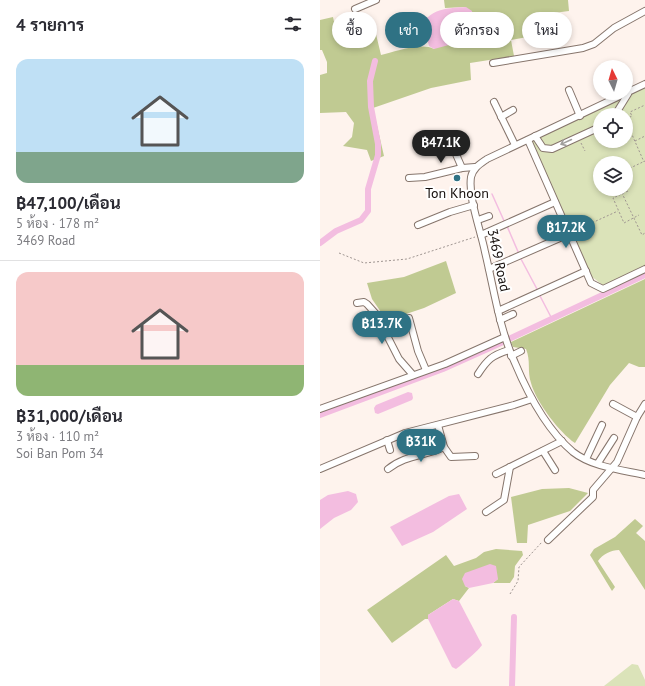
<!DOCTYPE html>
<html lang="th">
<head>
<meta charset="utf-8">
<style>
  :root { --surface:#fff; --page:#f2f2f3; --text:#2b2b33; --muted:#7c7c81; --line:#e1e1e2; --accent:#2f7284 }
  body { margin:0; font-family:"PT Sans",Sarabun,sans-serif; background:var(--page); color:var(--text); height:100vh; display:flex; flex-direction:column; font-size:15px; white-space:nowrap }
  * { box-sizing:border-box; margin:0 }
  p { font-size:13px; color:var(--muted) }
  .icon { flex:none; width:22px; height:22px; fill:none; stroke:currentColor; stroke-width:2; stroke-linecap:round; stroke-linejoin:round }
  .map { position:relative; flex:1; overflow:hidden }
  .side { display:flex; flex-direction:column; background:var(--surface); width:320px }
  .side>* { flex:none }
  .guide { position:absolute; left:12px; top:12px; width:253px; height:36px; display:flex; gap:8px }
  .needle { width:26px; rotate:355deg }
  .controls { position:absolute; left:273px; top:60px; display:grid; gap:8px }
  .controls a { display:grid; place-items:center; width:40px; height:40px; border-radius:50%; background:var(--surface); box-shadow:0 2px 6px #0003; font-size:20px }
  .price { position:absolute; translate:-50% -34px; padding:0 9px; border-radius:14px; background:var(--accent); color:#fff; font-size:13px; line-height:26px; filter:drop-shadow(0 1px 2px #0008) }
  .price::after { content:''; position:absolute; left:50%; top:24px; width:12px; height:9px; margin-left:-6px; background:inherit; clip-path:polygon(0 0,100% 0,50% 100%) }
  .price.selected { background:#222; color:#fff }
  ul { padding:0; list-style:none }
  li { display:grid; align-content:center; gap:8px; height:212px; padding:0 16px }
  li+li { border-top:1px solid var(--line) }
  li span { display:grid; place-items:center; height:124px; border-radius:12px; color:#555 }
  li>.icon { margin-inline-start:auto }
  span .icon { width:72px; height:72px; fill:#fffc; stroke-width:1 }
  li b { font-size:17px }
  h2 { display:flex; justify-content:space-between; align-items:center; height:48px; padding:0 16px; font-size:17px }
  .tag { padding:0 14px; border-radius:18px; background:var(--surface); box-shadow:0 2px 6px #0003; font-size:14px; line-height:36px }
  .tag.selected { background:var(--accent); color:#fff }
  main { display:flex; flex:1; min-height:0 }
  .map>svg:first-child { display:block }
  .green { fill:#dbe3b9; fill-rule:evenodd }
  .forest { fill:#c0ca92 }
  .water { fill:#f3bde0 }
  .lines { fill:none; stroke-linecap:round; stroke-linejoin:round }
  .stream { stroke:#f3bde0; stroke-width:1.5 }
  .canal { stroke:#f3bde0; stroke-width:6 }
  .minor-casing { stroke:#86756c; stroke-width:8 }
  .path { stroke:#9f9591; stroke-width:1; stroke-dasharray:2 2; stroke-linecap:butt }
  .minor { stroke:#fff; stroke-width:6 }
  .oneway { stroke:#a19f9d }
  .poi-dot { fill:#2f7284; stroke:#fff; stroke-width:1.5 }
  .labels { text-anchor:middle; stroke-width:4; stroke-linejoin:round; paint-order:stroke }
  .poi-label { font-size:14px; fill:#150e0b; stroke:#fff }
  .street-label { font-size:14px; fill:#150e0b; stroke:#fff }
</style>
</head>
<body>
<main>
<section class="side">
<h2>4 รายการ<svg class="icon" aria-label="filters" viewBox="0 0 24 24"><path d="M4 7h16M4 17h16"/><circle cx="9" cy="7" r="2"/><circle cx="15" cy="17" r="2"/></svg></h2>
<ul>
<li><span style="background:linear-gradient(#bfe0f5 75%,#7fa58c 0)"><svg class="icon" aria-label="home" viewBox="0 0 24 24"><path d="M3 11l9-7 9 7M6 9v11h12V9"/></svg></span><div><b>฿47,100/เดือน</b><p>5 ห้อง · 178 m²</p><p>3469 Road</p></div></li>
<li><span style="background:linear-gradient(#f6c9c9 75%,#8fb573 0)"><svg class="icon" aria-label="home" viewBox="0 0 24 24"><path d="M3 11l9-7 9 7M6 9v11h12V9"/></svg></span><div><b>฿31,000/เดือน</b><p>3 ห้อง · 110 m²</p><p>Soi Ban Pom 34</p></div></li>
</ul>
</section>
<div class="map">
<svg width="325" height="686" viewBox="0 0 325 686">
  <rect width="100%" height="100%" fill="#fef3ed"/>
  <g class="green">
    <path d="M 325,86 L 325,266 L 284,286 L 271,276 L 210,140 ZM 280,115 L 306,115 L 306,141 L 280,141 ZM 280,163 L 306,163 L 306,189 L 280,189 Z"/>
    <path d="M 312,664 L 318,665 L 325,680 L 325,686 L 284,686 Z"/>
  </g>
  <g class="forest">
    <path d="M 124,0 L 248,0 L 249,11 L 210,16 L 213,36 L 191,40 L 194,56 L 150,63 L 151,80 L 111,88 L 53,108 L 64,156 L 51,161 L 47,150 L 23,146 L 32,137 L 34,123 L 26,112 L 0,113 L 0,75 L 7,73 L 7,62 L 2,50 L 0,50 L 0,20 L 13,17 L 16,31 L 55,30 L 61,55 C 74,52 101,42 114,49 L 146,7 L 125,8 Z"/>
    <path d="M 126,261 L 136,293 L 104,308 L 86,314 L 89,325 L 74,331 L 52,299 L 47,283 L 84,277 Z"/>
    <path d="M 325,279 L 325,367 L 319,367 L 309,363 L 290,385 L 255,443 C 240,433 216,402 211,383 C 207,371 211,361 206,349 L 193,347 L 191,342 Z"/>
    <path d="M 249,488 L 268,493 L 250,511 L 208,525 L 207,543 L 197,543 L 191,497 L 222,489 Z"/>
    <path d="M 315,519 L 323,526 L 316,533 L 325,541 L 325,590 L 299,550 C 291,550 283,554 278,561 L 295,587 L 292,591 L 270,555 L 274,549 L 295,537 Z"/>
    <path d="M 176,549 L 202,551 L 203,555 L 195,566 L 194,577 L 190,583 L 173,583 L 178,579 L 145,586 L 149,588 L 139,601 L 133,599 L 108,615 L 108,619 L 105,619 L 72,643 L 47,610 L 126,555 L 134,566 L 156,558 L 164,552 Z"/>
  </g>
  <g class="water">
    <path d="M 146,7 L 152,11 L 155,31 L 151,39 L 114,49 L 109,46 L 103,23 C 113,8 130,8 146,7 Z"/>
    <path d="M 88,392 L 92,393 L 93,398 L 92,400 L 58,414 L 55,413 L 54,408 L 56,405 Z"/>
    <path d="M 28,491 L 36,494 L 38,502 L 31,510 L 14,518 L 0,529 L 0,500 L 8,495 Z"/>
    <path d="M 139,494 L 147,509 L 113,532 L 82,546 L 70,527 L 129,496 Z"/>
    <path d="M 170,564 L 176,566 L 178,579 L 173,583 L 149,588 L 145,586 L 142,579 L 145,573 Z"/>
    <path d="M 133,599 L 139,601 L 162,645 C 161,648 138,668 136,669 L 132,667 L 108,619 L 108,615 Z"/>
  </g>
  <g class="lines">
    <g class="stream">
      <path d="M 172,194 L 185,223"/>
      <path d="M 187,226 L 199,254"/>
      <path d="M 201,259 L 218,291"/>
      <path d="M 219,294 L 232,319"/>
    </g>
    <g class="canal">
      <path d="M 0,243 L 16,231 L 41,220 L 48,211 L 48,189 L 58,155 L 58,144 L 51,107 L 50,81 L 55,61"/>
      <path d="M 191,338 L 325,275"/>
      <path d="M 0,415 L 123,369 L 181,343"/>
      <path d="M 192,686 L 194,617"/>
    </g>
    <g class="minor-casing">
      <g id="minor">
        <path d="M 35,9 L 56,0"/>
        <path d="M 173,63 L 263,48 L 274,44 L 294,28 L 325,11"/>
        <path d="M 325,84 L 167,159 C 160,164 153,168 151,177 C 148,198 161,231 165,252 C 174,289 179,328 195,363 C 208,394 227,430 253,452 C 272,467 302,470 325,475"/>
        <path d="M 249,90 L 260,116"/>
        <path d="M 174,102 L 195,145"/>
        <path d="M 295,115 L 308,94"/>
        <path d="M 181,117 L 193,110"/>
        <path d="M 215,136 L 223,148 L 232,149 L 280,127"/>
        <path d="M 208,140 L 271,283 L 283,289 L 325,269"/>
        <path d="M 135,152 L 142,168"/>
        <path d="M 89,178 L 105,177 L 142,168 L 155,167"/>
        <path d="M 158,220 L 169,216"/>
        <path d="M 98,225 L 130,212 L 154,205"/>
        <path d="M 161,235 L 235,202"/>
        <path d="M 169,269 L 249,234"/>
        <path d="M 37,303 L 44,302 L 47,304 L 56,314 L 79,359 L 93,375"/>
        <path d="M 178,311 L 266,271"/>
        <path d="M 89,318 L 98,351 L 106,370"/>
        <path d="M 180,320 L 193,314"/>
        <path d="M 191,356 L 201,351"/>
        <path d="M 158,374 C 167,360 172,355 189,350"/>
        <path d="M 293,404 L 317,417"/>
        <path d="M 0,409 L 125,364 L 185,337"/>
        <path d="M 118,425 L 124,447 L 131,457 L 155,456"/>
        <path d="M 67,440 L 70,450"/>
        <path d="M 223,451 L 235,470"/>
        <path d="M 266,459 L 282,425"/>
        <path d="M 278,463 L 294,438"/>
        <path d="M 0,469 L 85,433 L 194,405 L 212,399"/>
        <path d="M 68,469 C 85,455 106,456 124,447"/>
        <path d="M 176,474 L 242,441"/>
        <path d="M 166,512 L 184,500 L 190,467"/>
        <path d="M 228,540 L 273,497 L 273,490 L 297,462 L 317,417 L 325,404"/>
      </g>
    </g>
    <g class="path">
      <path d="M 306,119 L 312,116 L 310,112 L 325,105"/>
      <path d="M 306,121 L 324,162"/>
      <path d="M 315,141 L 325,136"/>
      <path d="M 261,143 L 265,151"/>
      <path d="M 306,170 L 325,161"/>
      <path d="M 300,189 L 322,235 L 325,233"/>
      <path d="M 308,191 L 293,198 L 304,223 L 319,215"/>
      <path d="M 254,231 L 298,211"/>
      <path d="M 19,253 L 44,263 L 87,259 L 155,237"/>
      <path d="M 190,594 L 198,581 L 199,567 L 222,542"/>
    </g>
    <use href="#minor" class="minor"/>
  </g>
  <defs><path id="oneway-shaft" d="M-6 0H5M1.5-3L5.5 0L1.5 3" fill="none" stroke-width="1.6" stroke-linecap="round" stroke-linejoin="round"/></defs>
  <use class="oneway" href="#oneway-shaft" transform="translate(246 142) rotate(155)"/>
  <circle class="poi-dot" cx="137" cy="178" r="4"/>
  <g class="labels">
    <g class="poi-label">
      <text x="137" y="198">Ton Khoon</text>
    </g>
    <g class="street-label">
      <text transform="translate(179 260) rotate(78)" y="5">3469 Road</text>
    </g>
  </g>
</svg>
<div class="controls">
<a><svg class="needle" viewBox="-14 -14 28 28"><path d="M0-13l5 13h-10z" fill="#e53935"/><path d="M0 13l5-13h-10z" fill="#7c7c81"/></svg></a>
<a><svg class="icon" aria-label="locate" viewBox="0 0 24 24"><circle cx="12" cy="12" r="6"/><path d="M12 2v4M12 18v4M2 12h4M18 12h4"/></svg></a>
<a><svg class="icon" aria-label="layers" viewBox="0 0 24 24"><path d="M12 4l9 5-9 5-9-5zM3 14l9 5 9-5"/></svg></a>
</div>
<b class="price selected" style="left:121px;top:164px">฿47.1K</b>
<b class="price" style="left:246px;top:249px">฿17.2K</b>
<b class="price" style="left:62px;top:345px">฿13.7K</b>
<b class="price" style="left:101px;top:463px">฿31K</b>
<div class="guide">
<a class="tag">ซื้อ</a>
<a class="tag selected">เช่า</a>
<a class="tag">ตัวกรอง</a>
<a class="tag">ใหม่</a>
</div>
</div>
</main>
</body>
</html>
